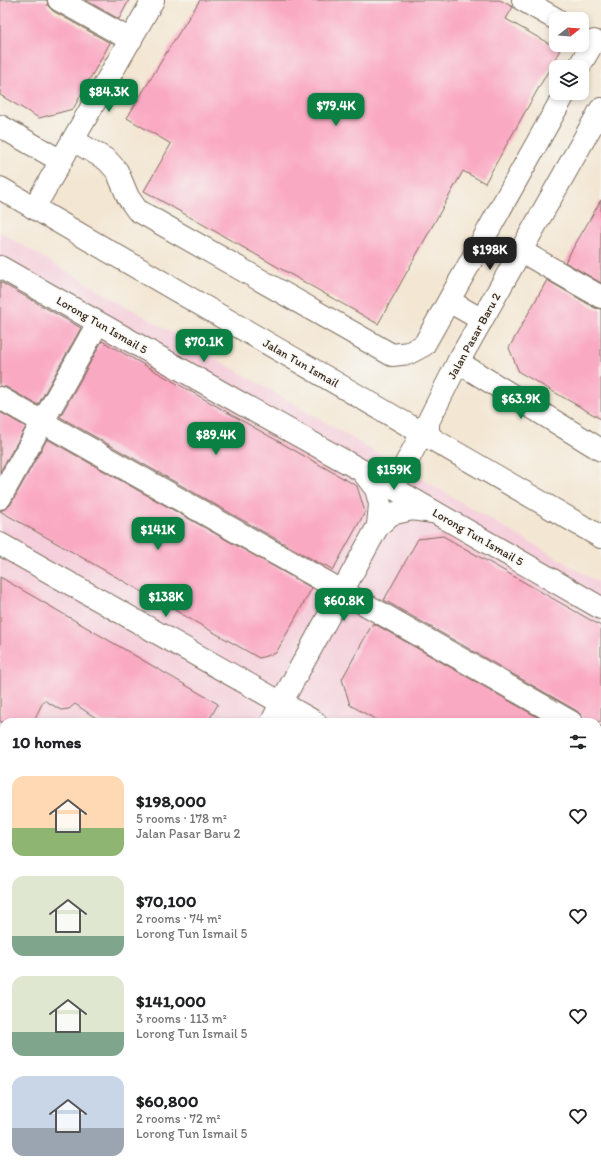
<!DOCTYPE html>
<html lang="en">
<head>
<meta charset="utf-8">
<style>
  :root { --surface:#fff; --page:#f2f2f2; --text:#202124; --muted:#757577; --accent:#0b8043 }
  body { margin:0; font-family:Itim,sans-serif; background:var(--page); color:var(--text); height:100vh; display:flex; flex-direction:column; font-size:15px; white-space:nowrap }
  * { box-sizing:border-box; margin:0 }
  p { font-size:13px; color:var(--muted) }
  .icon { flex:none; width:22px; height:22px; fill:none; stroke:currentColor; stroke-width:2; stroke-linecap:round; stroke-linejoin:round }
  .map { position:relative; flex:1; overflow:hidden }
  .sheet { position:absolute; left:0px; top:718px; width:601px; height:456px; display:flex; flex-direction:column; background:var(--surface); border-radius:12px 12px 0 0; box-shadow:0 2px 6px #0003 }
  .sheet>* { flex:none }
  .needle { width:26px; rotate:73deg }
  .tools { position:absolute; left:549px; top:12px; display:grid; gap:8px }
  .tools a { display:grid; place-items:center; width:40px; height:40px; border-radius:8px; background:var(--surface); box-shadow:0 2px 6px #0003; font-size:20px }
  .price { position:absolute; translate:-50% -34px; padding:0 9px; border-radius:8px; background:var(--accent); color:#fff; font-size:13px; line-height:26px; filter:drop-shadow(0 1px 2px #0008) }
  .price::after { content:''; position:absolute; left:50%; top:24px; width:12px; height:9px; margin-left:-6px; background:inherit; clip-path:polygon(0 0,100% 0,50% 100%) }
  .price.active { background:#222; color:#fff }
  ul { padding:0; list-style:none }
  li { display:flex; align-items:center; gap:12px; height:100px; padding:0 12px }
  li span { display:grid; place-items:center; flex:none; width:112px; height:80px; border-radius:12px; color:#555 }
  li>.icon { margin-inline-start:auto }
  span .icon { width:48px; height:48px; fill:#fffc; stroke-width:1 }
  li b { font-size:17px }
  h2 { display:flex; justify-content:space-between; align-items:center; height:48px; padding:0 12px; font-size:17px }
  .map>svg:first-child { display:block }
  .built { fill:#f5cfdb }
  .green { fill:#b4c66a; stroke:#787844 }
  .building { fill:#faa9c2 }
  .lines { fill:none; stroke-linecap:round; stroke-linejoin:round }
  .minor-casing { stroke:#7b6c5d; stroke-width:24 }
  .major-casing { stroke:#7b6c5d; stroke-width:24 }
  .minor { stroke:#fff; stroke-width:22 }
  .major { stroke:#fff; stroke-width:22 }
  .labels { text-anchor:middle; stroke-width:3; stroke-linejoin:round; paint-order:stroke }
  .street-label { font-size:12px; fill:#3b2a1e; stroke:#f6f6f2 }
</style>
</head>
<body>
<div class="map">
<svg width="601" height="1174" viewBox="0 0 601 1174">
  <rect width="100%" height="100%" fill="#f6f6f2"/>
  <filter id="ink" filterUnits="userSpaceOnUse"><feTurbulence type="fractalNoise" baseFrequency=".025" numOctaves="2"/><feDisplacementMap in="SourceGraphic" scale="8" xChannelSelector="R" yChannelSelector="G"/><feConvolveMatrix kernelMatrix="1 2 1 2 8 2 1 2 1" color-interpolation-filters="sRGB"/></filter>
  <filter id="wash" filterUnits="userSpaceOnUse"><feTurbulence type="fractalNoise" baseFrequency=".012" numOctaves="4" result="noise"/><feDisplacementMap in="SourceGraphic" scale="16" xChannelSelector="R" yChannelSelector="G"/><feGaussianBlur stdDeviation="0.9" result="paint"/><feColorMatrix in="noise" values="0 0 0 0 0 0 0 0 0 0 0 0 0 0 0 0 0 1.4 0 .05"/><feComposite in="paint" operator="in"/></filter>
  <g filter="url(#wash)">
    <rect width="100%" height="100%" fill="#f3e6d2"/>
    <path class="built" d="M 0,232 L 601,584 L 601,1036 L 597,1039 L 597,722 L 4,722 L 4,1170 L 420,1170 L 415,1174 L 0,1174 Z"/>
    <g class="green">
      <path d="M 4,1085 L 4,1170 L 237,1170 L 243,1174 L 0,1174 L 0,1092 Z"/>
      <path d="M 601,1132 L 601,1155 L 597,1151 L 597,1135 Z"/>
    </g>
    <g id="blocks">
      <g class="building">
        <path d="M 0,0 L 47,0 L 48,6 L 53,11 L 110,43 L 73,109 L 39,118 L 0,95 Z"/>
        <path d="M 85,0 L 129,0 L 119,19 Z"/>
        <path d="M 200,0 L 500,0 L 513,7 L 506,19 L 560,50 L 485,183 L 463,171 L 378,324 L 144,191 L 171,144 L 127,118 L 168,50 Z"/>
        <path d="M 601,200 L 601,283 L 565,262 Z"/>
        <path d="M 547,280 L 595,308 L 601,309 L 601,419 L 519,372 L 509,348 Z"/>
        <path d="M 0,282 L 81,328 L 38,405 L 6,387 L 0,386 Z"/>
        <path d="M 102,341 L 357,486 L 365,512 L 333,570 L 325,565 L 324,566 L 60,417 Z"/>
        <path d="M 0,412 L 26,427 L 0,472 Z"/>
        <path d="M 47,439 L 312,588 L 276,653 L 259,658 L 0,511 L 7,508 L 11,504 Z"/>
        <path d="M 443,536 L 601,626 L 601,722 L 583,722 L 582,716 L 577,711 L 384,600 L 418,539 Z"/>
        <path d="M 0,577 L 218,704 L 208,722 L 102,722 L 75,704 L 69,709 L 61,710 L 44,700 L 33,722 L 0,722 Z"/>
        <path d="M 373,623 L 546,722 L 380,722 L 375,719 L 350,705 L 342,679 Z"/>
      </g>
    </g>
  </g>
  <g filter="url(#ink)">
    <use href="#blocks" fill-opacity="0" stroke="#7b6c5d" stroke-width="1"/>
    <g class="lines">
      <g class="minor-casing">
        <g id="minor">
          <path d="M 59,0 L 131,40"/>
          <path d="M 523,0 L 556,19"/>
          <path d="M 579,67 L 594,41"/>
          <path d="M 0,126 L 61,161"/>
          <path d="M 73,140 L 107,160 L 117,171 L 128,197 L 137,210 L 392,355 L 409,353 L 424,345 L 565,93"/>
          <path d="M 34,208 L 153,0"/>
          <path d="M 521,251 L 601,297"/>
          <path d="M 0,267 L 242,404 L 393,488 L 601,608"/>
          <path d="M 449,301 L 482,320"/>
          <path d="M 458,362 L 601,450"/>
          <path d="M 0,398 L 342,591 L 571,722"/>
          <path d="M 432,439 L 428,432 L 428,422 L 458,362 L 601,109"/>
          <path d="M 363,472 L 376,489 L 380,504 L 378,526"/>
          <path d="M 393,488 L 422,433"/>
          <path d="M 0,498 L 98,323"/>
          <path d="M 0,544 L 315,722"/>
          <path d="M 272,722 L 281,703 L 378,526 L 391,514 L 412,509 L 433,512"/>
          <path d="M 597,737 L 601,739"/>
          <path d="M 597,868 L 601,869"/>
          <path d="M 597,892 L 601,894"/>
          <path d="M 0,921 L 4,920"/>
          <path d="M 597,1017 L 601,1014"/>
          <path d="M 597,1062 L 601,1059"/>
          <path d="M 597,1115 L 601,1113"/>
          <path d="M 566,1170 L 567,1174"/>
          <path d="M 439,1174 L 445,1170"/>
          <path d="M 512,1174 L 518,1170"/>
        </g>
      </g>
      <g class="major-casing">
        <path id="major" d="M 0,188 L 601,537"/>
      </g>
      <use href="#minor" class="minor"/>
      <use href="#major" class="major"/>
    </g>
  </g>
  <g class="labels">
    <g class="street-label">
      <text transform="translate(102 325) rotate(30)" y="4">Lorong Tun Ismail 5</text>
      <text transform="translate(474 336) rotate(-61)" y="4">Jalan Pasar Baru 2</text>
      <text transform="translate(301 363) rotate(30)" y="4">Jalan Tun Ismail</text>
      <text transform="translate(478 537) rotate(30)" y="4">Lorong Tun Ismail 5</text>
    </g>
  </g>
</svg>
<div class="tools">
<a><svg class="needle" viewBox="-14 -14 28 28"><path d="M0-13l5 13h-10z" fill="#e53935"/><path d="M0 13l5-13h-10z" fill="#757577"/></svg></a>
<a><svg class="icon" aria-label="layers" viewBox="0 0 24 24"><path d="M12 4l9 5-9 5-9-5zM3 14l9 5 9-5"/></svg></a>
</div>
<b class="price" style="left:109px;top:113px">$84.3K</b>
<b class="price" style="left:336px;top:127px">$79.4K</b>
<b class="price active" style="left:490px;top:271px">$198K</b>
<b class="price" style="left:204px;top:363px">$70.1K</b>
<b class="price" style="left:521px;top:420px">$63.9K</b>
<b class="price" style="left:216px;top:456px">$89.4K</b>
<b class="price" style="left:394px;top:491px">$159K</b>
<b class="price" style="left:158px;top:551px">$141K</b>
<b class="price" style="left:166px;top:618px">$138K</b>
<b class="price" style="left:344px;top:622px">$60.8K</b>
<section class="sheet">
<h2>10 homes<svg class="icon" aria-label="filters" viewBox="0 0 24 24"><path d="M4 7h16M4 17h16"/><circle cx="9" cy="7" r="2"/><circle cx="15" cy="17" r="2"/></svg></h2>
<ul>
<li><span style="background:linear-gradient(#ffd9b3 65%,#8fb573 0)"><svg class="icon" aria-label="home" viewBox="0 0 24 24"><path d="M3 11l9-7 9 7M6 9v11h12V9"/></svg></span><div><b>$198,000</b><p>5 rooms · 178 m²</p><p>Jalan Pasar Baru 2</p></div><svg class="icon" aria-label="heart" viewBox="0 0 24 24"><path d="M12 20l-8-8c-3-5 5-10 8-4 3-6 11-1 8 4z"/></svg></li>
<li><span style="background:linear-gradient(#dfe7d0 75%,#7fa58c 0)"><svg class="icon" aria-label="home" viewBox="0 0 24 24"><path d="M3 11l9-7 9 7M6 9v11h12V9"/></svg></span><div><b>$70,100</b><p>2 rooms · 74 m²</p><p>Lorong Tun Ismail 5</p></div><svg class="icon" aria-label="heart" viewBox="0 0 24 24"><path d="M12 20l-8-8c-3-5 5-10 8-4 3-6 11-1 8 4z"/></svg></li>
<li><span style="background:linear-gradient(#dfe7d0 70%,#7fa58c 0)"><svg class="icon" aria-label="home" viewBox="0 0 24 24"><path d="M3 11l9-7 9 7M6 9v11h12V9"/></svg></span><div><b>$141,000</b><p>3 rooms · 113 m²</p><p>Lorong Tun Ismail 5</p></div><svg class="icon" aria-label="heart" viewBox="0 0 24 24"><path d="M12 20l-8-8c-3-5 5-10 8-4 3-6 11-1 8 4z"/></svg></li>
<li><span style="background:linear-gradient(#c9d6e8 65%,#9aa5b1 0)"><svg class="icon" aria-label="home" viewBox="0 0 24 24"><path d="M3 11l9-7 9 7M6 9v11h12V9"/></svg></span><div><b>$60,800</b><p>2 rooms · 72 m²</p><p>Lorong Tun Ismail 5</p></div><svg class="icon" aria-label="heart" viewBox="0 0 24 24"><path d="M12 20l-8-8c-3-5 5-10 8-4 3-6 11-1 8 4z"/></svg></li>
</ul>
</section>
</div>
</body>
</html>
